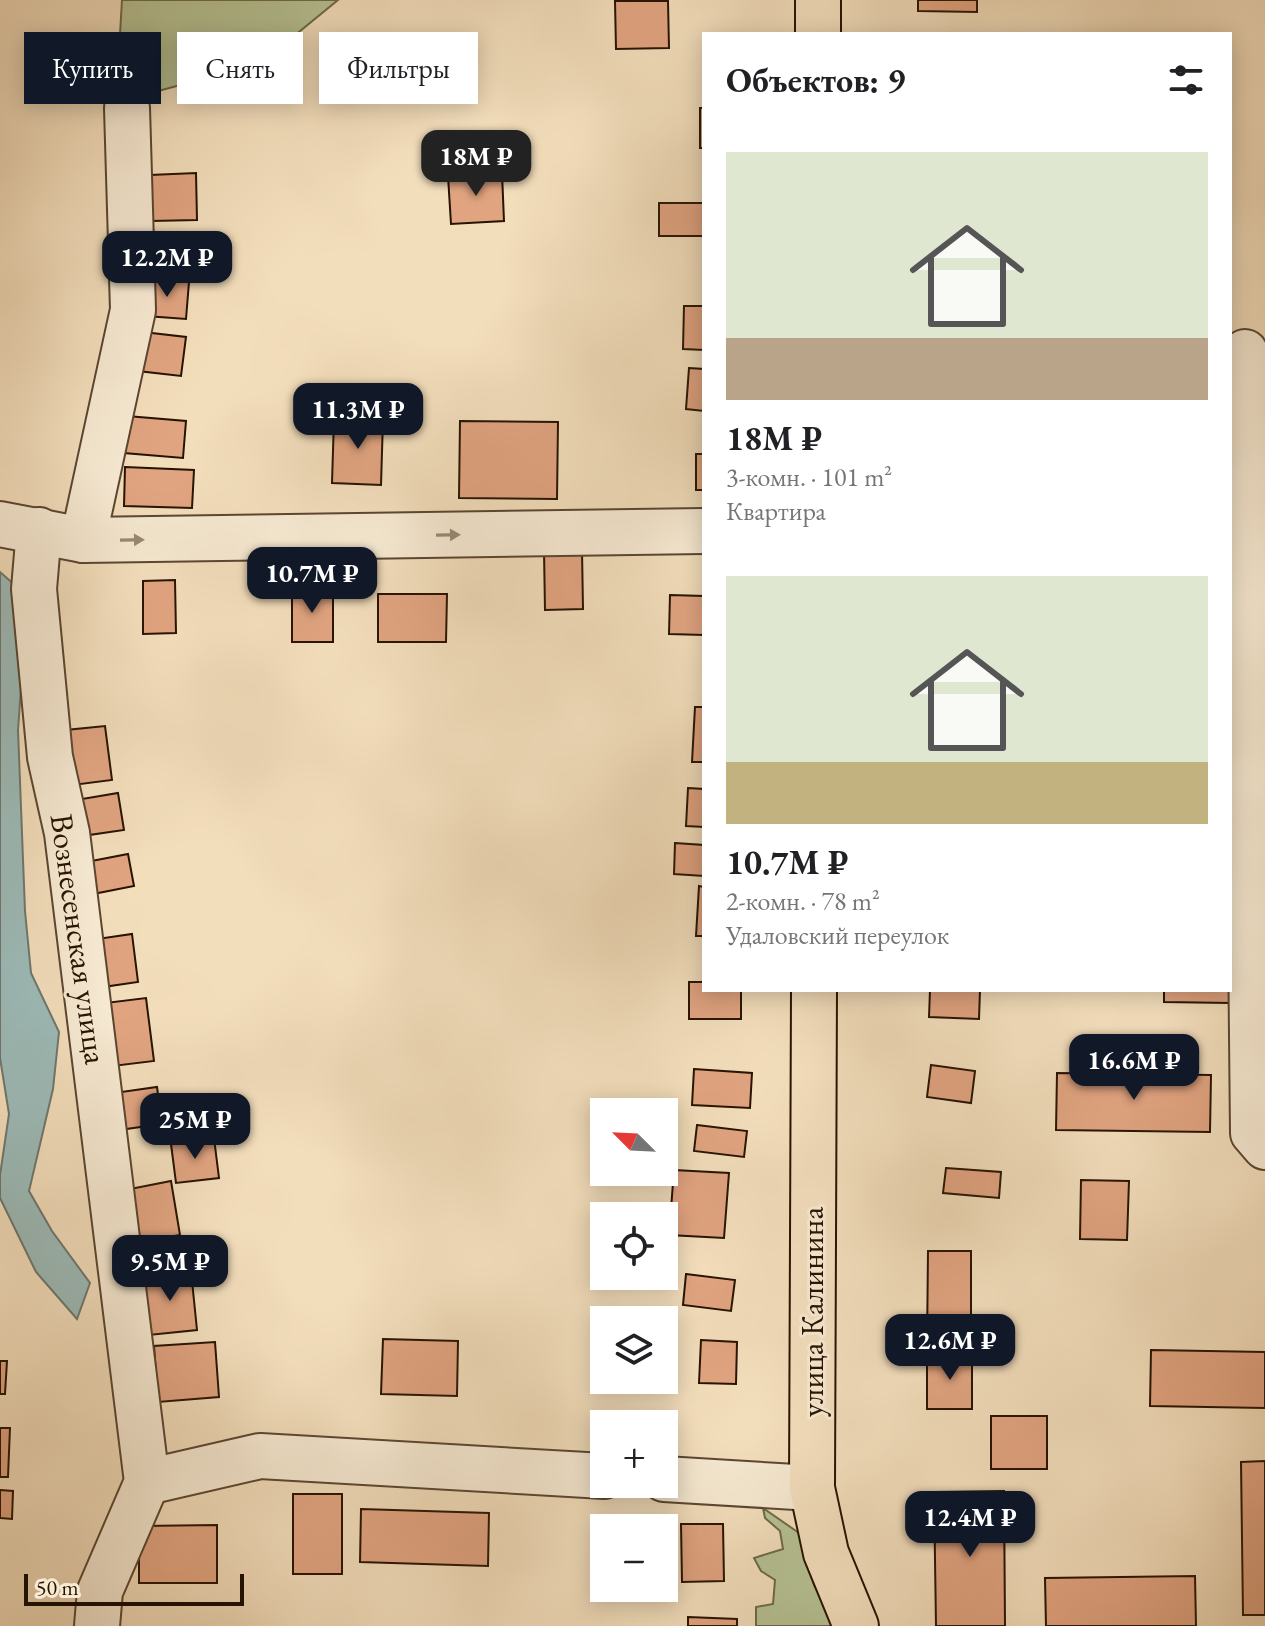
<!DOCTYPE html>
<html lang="ru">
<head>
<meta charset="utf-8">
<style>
  :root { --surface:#fff; --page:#f6f6f6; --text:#202124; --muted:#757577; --accent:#111827 }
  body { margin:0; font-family:"EB Garamond",serif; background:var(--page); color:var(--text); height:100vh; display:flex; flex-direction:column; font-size:30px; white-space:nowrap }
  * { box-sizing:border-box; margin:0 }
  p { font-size:26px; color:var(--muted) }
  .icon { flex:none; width:44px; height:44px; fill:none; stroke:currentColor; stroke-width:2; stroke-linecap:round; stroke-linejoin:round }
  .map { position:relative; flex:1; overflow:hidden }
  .details { position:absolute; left:702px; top:32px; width:530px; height:960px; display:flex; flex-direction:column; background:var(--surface); border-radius:0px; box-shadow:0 4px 20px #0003 }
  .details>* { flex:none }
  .banner { position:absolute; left:24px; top:32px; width:558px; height:72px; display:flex; gap:16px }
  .needle { width:52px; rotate:294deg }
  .controls { position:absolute; left:590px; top:1098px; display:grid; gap:16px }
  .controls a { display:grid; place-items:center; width:88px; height:88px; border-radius:0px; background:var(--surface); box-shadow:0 4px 20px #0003; font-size:40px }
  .scale { position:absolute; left:24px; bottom:20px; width:220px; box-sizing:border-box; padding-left:8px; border:4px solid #271301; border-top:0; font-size:22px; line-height:28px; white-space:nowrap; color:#271301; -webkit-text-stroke:6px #f7ead3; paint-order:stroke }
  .price { position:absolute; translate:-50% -68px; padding:0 18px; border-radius:16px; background:var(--accent); color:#fff; font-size:26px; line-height:52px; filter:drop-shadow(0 2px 4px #0008) }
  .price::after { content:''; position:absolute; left:50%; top:48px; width:24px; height:18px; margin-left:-12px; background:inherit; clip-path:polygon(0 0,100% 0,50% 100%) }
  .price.active { background:#222; color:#fff }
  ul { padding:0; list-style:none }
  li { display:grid; align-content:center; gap:16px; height:424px; padding:0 24px }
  li span { display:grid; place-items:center; height:248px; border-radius:0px; color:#555 }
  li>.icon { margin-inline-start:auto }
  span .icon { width:144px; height:144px; fill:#fffc; stroke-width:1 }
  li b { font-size:34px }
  h2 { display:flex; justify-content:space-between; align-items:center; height:96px; padding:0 24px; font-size:34px }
  .pill { padding:0 28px; border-radius:0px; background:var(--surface); box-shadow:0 4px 20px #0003; font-size:28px; line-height:72px }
  .pill.active { background:var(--accent); color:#fff }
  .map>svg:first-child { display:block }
  .green { fill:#b6c294; stroke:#6e6a4a; stroke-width:2 }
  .water { fill:#9dbbb8; stroke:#6e786f; stroke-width:2 }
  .building { fill:#e1a481; stroke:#271301; stroke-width:2 }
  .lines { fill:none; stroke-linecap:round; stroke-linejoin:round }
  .minor-casing { stroke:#5a4630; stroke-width:48 }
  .major-casing { stroke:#271301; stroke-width:48 }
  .minor { stroke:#f7ead3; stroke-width:44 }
  .major { stroke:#f3debc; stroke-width:44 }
  .oneway { fill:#998974 }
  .labels { text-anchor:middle; stroke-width:6; stroke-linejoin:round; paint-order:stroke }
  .street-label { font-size:32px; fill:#271301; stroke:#f7ead3 }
</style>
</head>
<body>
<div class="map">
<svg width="1265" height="1626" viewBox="0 0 1265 1626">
  <rect width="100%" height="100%" fill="#f3debc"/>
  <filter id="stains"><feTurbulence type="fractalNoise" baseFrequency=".0025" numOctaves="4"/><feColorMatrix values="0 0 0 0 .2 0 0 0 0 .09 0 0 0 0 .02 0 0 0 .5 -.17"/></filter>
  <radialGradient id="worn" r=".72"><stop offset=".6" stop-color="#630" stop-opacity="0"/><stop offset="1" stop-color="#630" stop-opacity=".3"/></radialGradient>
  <g class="green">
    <path d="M 122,0 L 338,0 L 261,63 L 140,96 L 117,86 Z"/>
    <path d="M 763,1508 L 799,1533 L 814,1585 L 838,1626 L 756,1626 L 756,1607 L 773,1604 L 775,1580 L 761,1571 L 754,1558 L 783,1549 L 780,1531 L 765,1518 Z"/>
  </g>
  <path class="water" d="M 0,572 L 17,587 L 25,632 L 18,730 L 25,911 L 31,973 L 59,1032 L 53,1089 L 29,1191 L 52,1231 L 90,1283 L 77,1319 L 36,1272 L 0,1198 L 0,1175 L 9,1114 L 0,1058 Z"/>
  <g class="building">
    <path d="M 918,0 L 977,0 L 977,12 L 918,11 Z"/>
    <path d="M 615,1 L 668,1 L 669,48 L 616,49 Z"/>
    <rect x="700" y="108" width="4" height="40"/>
    <path d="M 196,173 L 197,220 L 151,221 L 150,175 Z"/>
    <path d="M 502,173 L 504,221 L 451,224 L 448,176 Z"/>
    <rect x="659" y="203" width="45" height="33"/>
    <path d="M 148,279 L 189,282 L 186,319 L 146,316 Z"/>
    <path d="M 684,306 L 704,306 L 704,350 L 683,349 Z"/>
    <path d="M 143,332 L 186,337 L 181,376 L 138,371 Z"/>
    <path d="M 689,368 L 704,369 L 704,411 L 686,409 Z"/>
    <path d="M 127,416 L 186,421 L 183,458 L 124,453 Z"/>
    <path d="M 334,418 L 383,419 L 381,485 L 332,483 Z"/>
    <path d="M 460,421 L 558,422 L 557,499 L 459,498 Z"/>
    <rect x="696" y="454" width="8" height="36"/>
    <path d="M 125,467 L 194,470 L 192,508 L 124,506 Z"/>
    <path d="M 582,550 L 583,609 L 545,610 L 544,551 Z"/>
    <path d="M 175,580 L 176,633 L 143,634 L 143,581 Z"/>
    <rect x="292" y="588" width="41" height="54"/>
    <path d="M 378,594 L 447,594 L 446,642 L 378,642 Z"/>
    <path d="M 670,595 L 704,596 L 704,635 L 669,634 Z"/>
    <path d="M 695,707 L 704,707 L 704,762 L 692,762 Z"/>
    <path d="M 105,726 L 112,780 L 73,785 L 66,730 Z"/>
    <path d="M 688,788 L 704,789 L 704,827 L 686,826 Z"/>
    <path d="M 118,793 L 124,830 L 82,836 L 76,800 Z"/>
    <path d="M 675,843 L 704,845 L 704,876 L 674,874 Z"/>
    <path d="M 128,854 L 134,886 L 88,895 L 81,863 Z"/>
    <path d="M 699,886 L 704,887 L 704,936 L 696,936 Z"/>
    <path d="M 132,934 L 138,982 L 103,987 L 97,939 Z"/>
    <path d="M 689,982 L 704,982 L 704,990 L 741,990 L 741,1019 L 689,1019 Z"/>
    <path d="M 930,990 L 980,990 L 979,1019 L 929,1017 Z"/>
    <path d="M 1164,990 L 1230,990 L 1230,1003 L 1164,1002 Z"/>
    <path d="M 146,998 L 154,1061 L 113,1066 L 105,1003 Z"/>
    <path d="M 931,1065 L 975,1071 L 971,1103 L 927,1097 Z"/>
    <path d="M 694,1069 L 752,1073 L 750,1108 L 692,1105 Z"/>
    <path d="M 1057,1073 L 1211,1075 L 1210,1132 L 1056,1130 Z"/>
    <path d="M 157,1087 L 162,1124 L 119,1130 L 114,1093 Z"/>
    <path d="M 697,1125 L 747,1131 L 744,1157 L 694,1151 Z"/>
    <path d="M 214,1138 L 219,1178 L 176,1183 L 171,1144 Z"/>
    <path d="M 946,1168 L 1001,1172 L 999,1198 L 943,1193 Z"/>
    <path d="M 674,1170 L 729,1173 L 724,1238 L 669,1235 Z"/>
    <path d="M 1081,1180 L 1129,1181 L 1127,1240 L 1080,1239 Z"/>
    <path d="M 171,1181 L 180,1235 L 139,1242 L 130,1189 Z"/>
    <path d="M 928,1251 L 971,1251 L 971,1345 L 927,1345 Z"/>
    <path d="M 191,1271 L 197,1330 L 149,1335 L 143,1276 Z"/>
    <path d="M 686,1274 L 735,1280 L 731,1311 L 683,1305 Z"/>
    <path d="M 383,1339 L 458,1341 L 457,1396 L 381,1394 Z"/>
    <path d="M 701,1340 L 737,1342 L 736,1384 L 699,1383 Z"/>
    <path d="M 215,1342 L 219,1397 L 158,1402 L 154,1346 Z"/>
    <path d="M 1151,1350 L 1265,1352 L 1265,1408 L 1150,1406 Z"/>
    <rect x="927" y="1356" width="45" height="53"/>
    <path d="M 0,1361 L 7,1361 L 5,1394 L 0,1394 Z"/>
    <rect x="991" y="1416" width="56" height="53"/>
    <path d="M 0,1428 L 10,1428 L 8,1477 L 0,1477 Z"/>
    <path d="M 1265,1461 L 1265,1615 L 1243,1615 L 1241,1462 Z"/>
    <path d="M 0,1490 L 13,1491 L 12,1519 L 0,1518 Z"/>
    <path d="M 1004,1491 L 1005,1626 L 936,1626 L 934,1492 Z"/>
    <rect x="293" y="1494" width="49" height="80"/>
    <path d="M 361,1509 L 489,1513 L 488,1566 L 360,1562 Z"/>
    <path d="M 681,1524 L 723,1524 L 724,1581 L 682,1582 Z"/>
    <path d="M 217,1525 L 217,1583 L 139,1583 L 139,1526 Z"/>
    <path d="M 1195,1576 L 1196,1626 L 1046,1626 L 1045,1578 Z"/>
    <path d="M 688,1617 L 737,1619 L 737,1626 L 688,1626 Z"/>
  </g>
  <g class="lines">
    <g class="minor-casing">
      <g id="minor">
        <path d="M 1245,352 L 1253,1133 L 1265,1147"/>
        <path d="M 0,524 L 83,540 L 704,531"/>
        <path d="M 39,530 L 34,589 L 50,757 L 67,833 L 147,1482 L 100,1591 L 97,1626"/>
        <path d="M 83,540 L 133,310 L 127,108"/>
        <path d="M 664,1479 L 812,1488"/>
        <path d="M 147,1482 L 260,1456 L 604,1476"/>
      </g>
    </g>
    <g class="major-casing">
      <g id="major">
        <path d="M 818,0 L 818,34"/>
        <path d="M 814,990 L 812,1488 L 826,1553 L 856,1626"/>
      </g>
    </g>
    <use href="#minor" class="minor"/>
    <use href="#major" class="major"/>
  </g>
  <defs><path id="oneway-solid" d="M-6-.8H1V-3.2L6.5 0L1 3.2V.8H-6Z" transform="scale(2)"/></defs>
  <g class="oneway">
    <use href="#oneway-solid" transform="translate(448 535) rotate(-1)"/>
    <use href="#oneway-solid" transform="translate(132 540) rotate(-1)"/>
  </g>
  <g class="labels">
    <g class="street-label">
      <text transform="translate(79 939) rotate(82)" y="11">Вознесенская улица</text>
      <text transform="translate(812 1312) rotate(-90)" y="11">улица Калинина</text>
    </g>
  </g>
  <rect width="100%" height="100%" filter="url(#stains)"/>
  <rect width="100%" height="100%" fill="url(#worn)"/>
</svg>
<div class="controls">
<a><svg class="needle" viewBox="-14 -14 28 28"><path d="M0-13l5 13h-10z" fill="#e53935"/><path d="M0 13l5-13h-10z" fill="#757577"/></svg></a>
<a><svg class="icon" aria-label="locate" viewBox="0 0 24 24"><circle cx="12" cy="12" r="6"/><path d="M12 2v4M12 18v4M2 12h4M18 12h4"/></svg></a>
<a><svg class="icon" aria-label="layers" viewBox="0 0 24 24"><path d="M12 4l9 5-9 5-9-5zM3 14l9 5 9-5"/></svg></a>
<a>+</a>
<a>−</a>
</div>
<div class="scale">50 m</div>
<b class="price active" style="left:476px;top:198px">18M ₽</b>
<b class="price" style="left:167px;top:299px">12.2M ₽</b>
<b class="price" style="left:358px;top:451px">11.3M ₽</b>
<b class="price" style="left:312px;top:615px">10.7M ₽</b>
<b class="price" style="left:1134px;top:1102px">16.6M ₽</b>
<b class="price" style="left:195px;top:1161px">25M ₽</b>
<b class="price" style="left:170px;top:1303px">9.5M ₽</b>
<b class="price" style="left:950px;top:1382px">12.6M ₽</b>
<b class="price" style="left:970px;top:1559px">12.4M ₽</b>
<div class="banner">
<a class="pill active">Купить</a>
<a class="pill">Снять</a>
<a class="pill">Фильтры</a>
</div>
<section class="details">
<h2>Объектов: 9<svg class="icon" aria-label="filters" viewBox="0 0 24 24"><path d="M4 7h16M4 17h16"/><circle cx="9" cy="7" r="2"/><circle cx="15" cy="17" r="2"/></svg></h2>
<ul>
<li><span style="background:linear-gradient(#dfe7d0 75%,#b9a48a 0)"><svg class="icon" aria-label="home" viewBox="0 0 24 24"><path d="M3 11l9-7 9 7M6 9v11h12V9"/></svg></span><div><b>18M ₽</b><p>3-комн. · 101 m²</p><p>Квартира</p></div></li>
<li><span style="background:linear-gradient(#dfe7d0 75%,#c2b280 0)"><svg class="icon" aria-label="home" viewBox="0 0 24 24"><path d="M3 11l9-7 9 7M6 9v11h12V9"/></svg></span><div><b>10.7M ₽</b><p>2-комн. · 78 m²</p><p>Удаловский переулок</p></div></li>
</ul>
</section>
</div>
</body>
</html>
